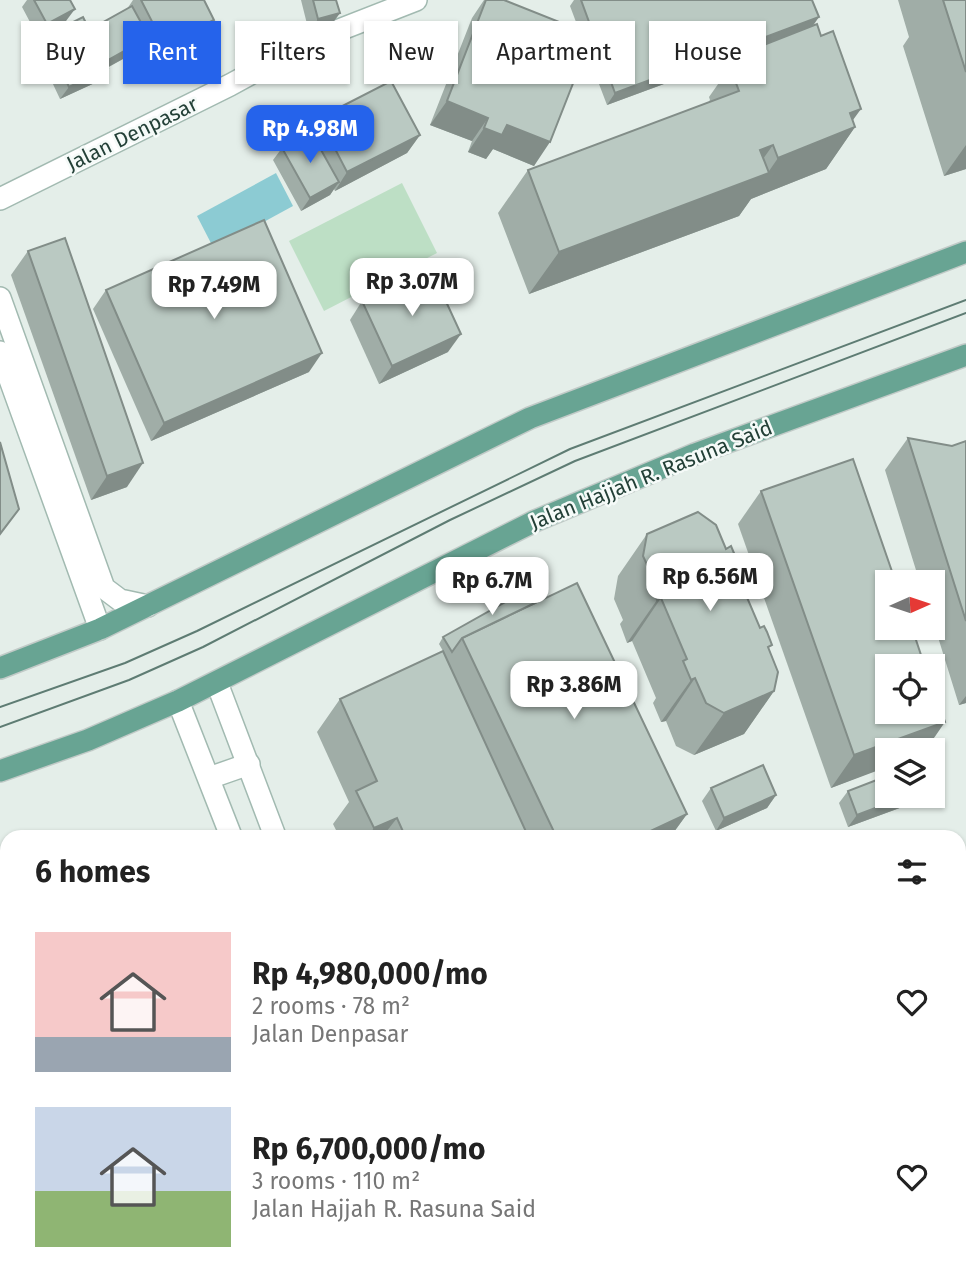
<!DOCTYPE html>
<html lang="en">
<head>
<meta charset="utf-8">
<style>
  :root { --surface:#fff; --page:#f2f2f2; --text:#222; --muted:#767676; --accent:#2563eb }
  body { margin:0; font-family:"Fira Sans",sans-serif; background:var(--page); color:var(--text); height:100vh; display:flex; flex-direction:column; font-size:26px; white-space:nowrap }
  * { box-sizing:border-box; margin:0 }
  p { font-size:23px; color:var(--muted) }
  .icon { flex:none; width:38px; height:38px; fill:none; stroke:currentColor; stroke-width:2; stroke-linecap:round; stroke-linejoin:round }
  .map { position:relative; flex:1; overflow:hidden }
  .panel { position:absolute; left:0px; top:830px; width:966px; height:450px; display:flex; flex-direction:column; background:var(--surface); border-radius:21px 21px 0 0; box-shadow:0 2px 5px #0004 }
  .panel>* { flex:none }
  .top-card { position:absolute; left:21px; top:21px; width:924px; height:63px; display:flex; gap:14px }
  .needle { width:46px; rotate:87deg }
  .controls { position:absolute; left:875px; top:570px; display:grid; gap:14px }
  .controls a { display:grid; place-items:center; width:70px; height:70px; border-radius:0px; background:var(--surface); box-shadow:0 2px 5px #0004; font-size:35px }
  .price { position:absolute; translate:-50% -60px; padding:0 16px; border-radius:14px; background:#fff; color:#222; font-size:23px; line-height:46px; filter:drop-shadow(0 2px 4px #0008) }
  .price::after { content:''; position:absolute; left:50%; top:42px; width:21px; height:16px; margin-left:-10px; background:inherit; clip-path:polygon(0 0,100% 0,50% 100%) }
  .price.current { background:var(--accent); color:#fff }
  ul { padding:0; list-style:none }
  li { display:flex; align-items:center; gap:21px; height:175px; padding:0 35px }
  li span { display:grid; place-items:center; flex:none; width:196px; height:140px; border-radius:0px; color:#555 }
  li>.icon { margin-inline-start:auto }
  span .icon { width:84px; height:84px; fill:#fffc; stroke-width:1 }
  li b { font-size:30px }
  h2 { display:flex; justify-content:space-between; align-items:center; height:84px; padding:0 35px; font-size:30px }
  .pill { padding:0 24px; border-radius:0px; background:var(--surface); box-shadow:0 2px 5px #0004; font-size:24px; line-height:63px }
  .pill.current { background:var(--accent); color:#fff }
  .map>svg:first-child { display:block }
  .green { fill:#bddfc5 }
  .water { fill:#8ccbd3 }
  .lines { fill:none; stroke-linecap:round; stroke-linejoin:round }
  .secondary-casing { stroke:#a2bab1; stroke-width:24 }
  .primary-casing { stroke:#c1cac7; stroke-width:24 }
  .secondary { stroke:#fff; stroke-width:21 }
  .primary { stroke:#68a493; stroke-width:21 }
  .tram { stroke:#5e7c73; stroke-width:2 }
  .wall { fill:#a0ada7 }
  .shaded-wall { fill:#828d88 }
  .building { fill:#bac9c2; stroke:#828d88; stroke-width:2 }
  .labels { text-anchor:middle; stroke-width:5; stroke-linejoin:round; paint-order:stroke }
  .street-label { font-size:21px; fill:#234037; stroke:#f5faf8 }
</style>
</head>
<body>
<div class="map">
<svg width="966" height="1279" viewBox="0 0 966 1279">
  <rect width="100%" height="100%" fill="#e4eee9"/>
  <g class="green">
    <path d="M 402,183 L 437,253 L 324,311 L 289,241 Z"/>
    <path d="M 87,1272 L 384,1272 L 387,1279 L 51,1279 Z"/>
  </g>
  <path class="water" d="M 276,173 L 293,206 L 214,249 L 197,216 Z"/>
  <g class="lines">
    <g class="secondary-casing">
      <g id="secondary">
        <path d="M 0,199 L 230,85 L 311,41 L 416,0"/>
        <path d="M 0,298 L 104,588 L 120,600 L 148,606"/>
        <path d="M 0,352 L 100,629"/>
        <path d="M 217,683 L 275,836"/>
        <path d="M 178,701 L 231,836"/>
        <path d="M 209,778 L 249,764"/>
        <path d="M 395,1272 L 397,1279"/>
        <path d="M 437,1272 L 440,1279"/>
      </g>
    </g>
    <g class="primary-casing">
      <g id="primary">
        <path d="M 0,668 L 100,629 L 530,418 L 966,252"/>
        <path d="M 0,771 L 88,740 L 178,701 L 535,521 L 695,454 L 966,355"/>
      </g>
    </g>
    <use href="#secondary" class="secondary"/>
    <use href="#primary" class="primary"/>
    <g class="tram">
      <path d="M 0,707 L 125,663 L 197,631 L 570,449 L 966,300"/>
      <path d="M 0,727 L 129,680 L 203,647 L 450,520 L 575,461 L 966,313"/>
    </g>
  </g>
  <g class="wall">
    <path d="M 27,0 L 70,0 L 66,21 L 38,37 L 22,7 Z"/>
    <path d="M 133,0 L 204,0 L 214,20 L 201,38 L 151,64 L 142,47 L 141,49 L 107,68 L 99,81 L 60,99 L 36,48 L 45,36 L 90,31 L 91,29 L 127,9 Z"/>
    <path d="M 301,0 L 336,0 L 340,13 L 331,25 L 309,32 Z"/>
    <path d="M 484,0 L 504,0 L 579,30 L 570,6 L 574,0 L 812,0 L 813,25 L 855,127 L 826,169 L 751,199 L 739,216 L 529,294 L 498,213 L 528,170 L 708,103 L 710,100 L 709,97 L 737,57 L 607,105 L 586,50 L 534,166 L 493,149 L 486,159 L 468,152 L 472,141 L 430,125 L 472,18 Z"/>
    <path d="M 898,0 L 966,0 L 966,169 L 944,176 L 903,46 L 909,37 Z"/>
    <path d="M 319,118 L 420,135 L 407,153 L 335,191 L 334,189 L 330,195 L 301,211 L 273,160 L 282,148 L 310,132 Z"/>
    <path d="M 28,251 L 127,487 L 91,500 L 11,275 Z"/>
    <path d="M 106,290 L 309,372 L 151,441 L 93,309 Z"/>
    <path d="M 362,301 L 448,352 L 379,384 L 350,320 Z"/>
    <path d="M 908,438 L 952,446 L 966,441 L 966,703 L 959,705 L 933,621 L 933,583 L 920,583 L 885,470 Z"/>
    <path d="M 761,491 L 925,751 L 831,788 L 738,524 Z"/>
    <path d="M 647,534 L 726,549 L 739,565 L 735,570 L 769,650 L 774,691 L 744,734 L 694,755 L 676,746 L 666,721 L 661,722 L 653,703 L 656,698 L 632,641 L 627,643 L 620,624 L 623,620 L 614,599 L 618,576 Z"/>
    <path d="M 539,601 L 687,814 L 671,836 L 339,836 L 333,824 L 349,802 L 317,732 L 340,699 L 443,651 L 439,644 L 443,637 Z"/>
    <path d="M 711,788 L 776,795 L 767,808 L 716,831 L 702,801 Z"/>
    <path d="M 848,791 L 905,806 L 848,827 L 839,803 Z"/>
    <path d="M 959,1087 L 966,1088 L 966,1159 L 959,1142 Z"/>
    <path d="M 531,1272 L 724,1272 L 726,1279 L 533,1279 Z"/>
    <path d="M 727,1272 L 959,1272 L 966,1279 L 729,1279 Z"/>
  </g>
  <g class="shaded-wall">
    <path d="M 75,9 L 66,21 L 38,37 L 47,24 Z"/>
    <path d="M 340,13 L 331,25 L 309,32 L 318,19 Z"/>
    <path d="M 819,17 L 810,30 L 738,55 L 737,57 L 607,105 L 615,93 Z"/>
    <path d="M 214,20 L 201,38 L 151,64 L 164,45 Z"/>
    <path d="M 149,37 L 141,49 L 99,72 L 108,60 Z"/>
    <path d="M 108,68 L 99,81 L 60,99 L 69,87 Z"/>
    <path d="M 447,101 L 488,118 L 472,141 L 430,125 Z"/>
    <path d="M 861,109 L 845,131 L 855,127 L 826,169 L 751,199 L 739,216 L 529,294 L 559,252 L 760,150 L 773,145 L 747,181 L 767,174 L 778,158 L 850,113 Z"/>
    <path d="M 507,125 L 550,142 L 534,166 L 493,149 L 486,159 L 468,152 L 484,128 Z"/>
    <path d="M 420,135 L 407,153 L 335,191 L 347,172 Z"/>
    <path d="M 966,145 L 966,169 L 944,176 Z"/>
    <path d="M 339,182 L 330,195 L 301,211 L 310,198 Z"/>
    <path d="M 461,334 L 448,352 L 379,384 L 392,366 Z"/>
    <path d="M 322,353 L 309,372 L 151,441 L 164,423 Z"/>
    <path d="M 143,463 L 127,487 L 91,500 L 107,476 Z"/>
    <path d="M 661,598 L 632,641 L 627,643 L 657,600 Z"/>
    <path d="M 695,678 L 666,721 L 661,722 L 691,680 Z"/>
    <path d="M 774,691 L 744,734 L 694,755 L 724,713 Z"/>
    <path d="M 966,696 L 966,703 L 959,705 Z"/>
    <path d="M 945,722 L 925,751 L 887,751 L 887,767 L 831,788 L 854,755 Z"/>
    <path d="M 776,795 L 767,808 L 716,831 L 724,818 Z"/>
    <path d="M 907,796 L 912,796 L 905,806 L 848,827 L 857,815 Z"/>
    <path d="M 687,814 L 671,836 L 640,836 Z"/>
    <path d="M 397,818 L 383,836 L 368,836 L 374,828 Z"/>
    <path d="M 27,1272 L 71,1272 L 42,1279 L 9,1279 L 11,1276 Z"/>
  </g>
  <g class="building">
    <path d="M 34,0 L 70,0 L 75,9 L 47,24 Z"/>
    <path d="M 141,0 L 204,0 L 214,20 L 164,45 Z"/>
    <path d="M 313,0 L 336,0 L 340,13 L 318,19 Z"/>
    <path d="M 486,0 L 504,0 L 592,35 L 550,142 L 507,125 L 502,135 L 484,128 L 488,118 L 447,101 Z"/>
    <path d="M 581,0 L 812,0 L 819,17 L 615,93 Z"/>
    <path d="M 943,0 L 966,0 L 966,72 Z"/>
    <path d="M 132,6 L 149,37 L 108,60 L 91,29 Z"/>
    <path d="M 83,17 L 108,68 L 69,87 L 45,36 Z"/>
    <path d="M 817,24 L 821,36 L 833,31 L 861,109 L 850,113 L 855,127 L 778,158 L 773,145 L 760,150 L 769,173 L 559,252 L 528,170 L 739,91 L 731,70 L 742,65 L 738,55 Z"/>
    <path d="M 391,81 L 420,135 L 347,172 L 319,118 Z"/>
    <path d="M 311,132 L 339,182 L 310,198 L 282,148 Z"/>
    <path d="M 264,220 L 322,353 L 164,423 L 106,290 Z"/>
    <path d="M 65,238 L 143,463 L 107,476 L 28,251 Z"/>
    <path d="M 431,269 L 461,334 L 392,366 L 362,301 Z"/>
    <path d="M 908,438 L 952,446 L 966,441 L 966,621 Z"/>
    <path d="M 0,442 L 19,509 L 0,534 Z"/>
    <path d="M 853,459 L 896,583 L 887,583 L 887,628 L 912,628 L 925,667 L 887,667 L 887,712 L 933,712 L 933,688 L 945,722 L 854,755 L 761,491 Z"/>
    <path d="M 698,512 L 716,525 L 726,549 L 731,546 L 739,565 L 734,567 L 760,628 L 764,626 L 767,632 L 772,645 L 768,647 L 778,672 L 774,691 L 724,713 L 706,703 L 695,678 L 691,680 L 683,661 L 687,659 L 661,598 L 657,600 L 649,582 L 654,580 L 643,556 L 647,534 Z"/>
    <path d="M 577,583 L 687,814 L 640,836 L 556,836 L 462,638 Z"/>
    <path d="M 532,587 L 539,601 L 462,638 L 452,652 L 443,637 Z"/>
    <path d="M 443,651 L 528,836 L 405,836 L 397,818 L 374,828 L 356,791 L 377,781 L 340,699 Z"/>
    <path d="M 763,765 L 776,795 L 724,818 L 711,788 Z"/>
    <path d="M 887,776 L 887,796 L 907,796 L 857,815 L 848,791 Z"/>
    <path d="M 7,897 L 7,1272 L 27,1272 L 11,1276 L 12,1279 L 0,1279 L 0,900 Z"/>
    <path d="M 959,1087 L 966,1088 L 966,1142 L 959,1125 Z"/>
    <path d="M 959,1221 L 966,1232 L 966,1279 L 961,1279 L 956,1272 L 959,1272 Z"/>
    <path d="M 588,1272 L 714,1272 L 717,1279 L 590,1279 Z"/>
    <path d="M 714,1272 L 724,1272 L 726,1279 L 717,1279 Z"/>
    <path d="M 745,1272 L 948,1272 L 956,1277 L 955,1279 L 747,1279 Z"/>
  </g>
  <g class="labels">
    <g class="street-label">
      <text transform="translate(132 134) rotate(-26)" y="7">Jalan Denpasar</text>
      <text transform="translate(651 475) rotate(-22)" y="7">Jalan Hajjah R. Rasuna Said</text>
    </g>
  </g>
</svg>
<div class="controls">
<a><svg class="needle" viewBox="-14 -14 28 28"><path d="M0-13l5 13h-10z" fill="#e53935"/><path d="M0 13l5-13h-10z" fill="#767676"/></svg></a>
<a><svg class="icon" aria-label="locate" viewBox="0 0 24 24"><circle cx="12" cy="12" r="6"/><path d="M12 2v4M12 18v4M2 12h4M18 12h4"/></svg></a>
<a><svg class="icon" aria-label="layers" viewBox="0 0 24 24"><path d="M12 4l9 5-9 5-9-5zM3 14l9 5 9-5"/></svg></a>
</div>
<b class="price current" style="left:310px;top:165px">Rp 4.98M</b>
<b class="price" style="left:412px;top:318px">Rp 3.07M</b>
<b class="price" style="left:214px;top:321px">Rp 7.49M</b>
<b class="price" style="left:710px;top:613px">Rp 6.56M</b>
<b class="price" style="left:492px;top:617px">Rp 6.7M</b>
<b class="price" style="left:574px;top:721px">Rp 3.86M</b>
<div class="top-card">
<a class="pill">Buy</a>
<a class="pill current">Rent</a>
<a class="pill">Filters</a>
<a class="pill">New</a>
<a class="pill">Apartment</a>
<a class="pill">House</a>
</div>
<section class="panel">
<h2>6 homes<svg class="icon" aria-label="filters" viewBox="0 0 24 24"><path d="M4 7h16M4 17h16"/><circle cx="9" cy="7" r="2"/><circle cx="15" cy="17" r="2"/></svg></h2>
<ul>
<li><span style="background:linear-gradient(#f6c9c9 75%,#9aa5b1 0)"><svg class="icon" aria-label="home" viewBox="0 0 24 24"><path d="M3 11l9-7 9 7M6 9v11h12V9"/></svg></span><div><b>Rp 4,980,000/mo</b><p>2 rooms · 78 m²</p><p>Jalan Denpasar</p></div><svg class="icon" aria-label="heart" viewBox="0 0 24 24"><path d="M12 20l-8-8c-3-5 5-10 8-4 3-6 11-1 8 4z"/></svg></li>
<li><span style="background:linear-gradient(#c9d6e8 60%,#8fb573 0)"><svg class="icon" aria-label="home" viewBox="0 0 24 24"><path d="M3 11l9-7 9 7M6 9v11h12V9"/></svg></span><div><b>Rp 6,700,000/mo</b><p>3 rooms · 110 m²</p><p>Jalan Hajjah R. Rasuna Said</p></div><svg class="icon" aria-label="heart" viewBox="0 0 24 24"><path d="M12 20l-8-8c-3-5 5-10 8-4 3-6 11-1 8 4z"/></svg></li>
</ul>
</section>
</div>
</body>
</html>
